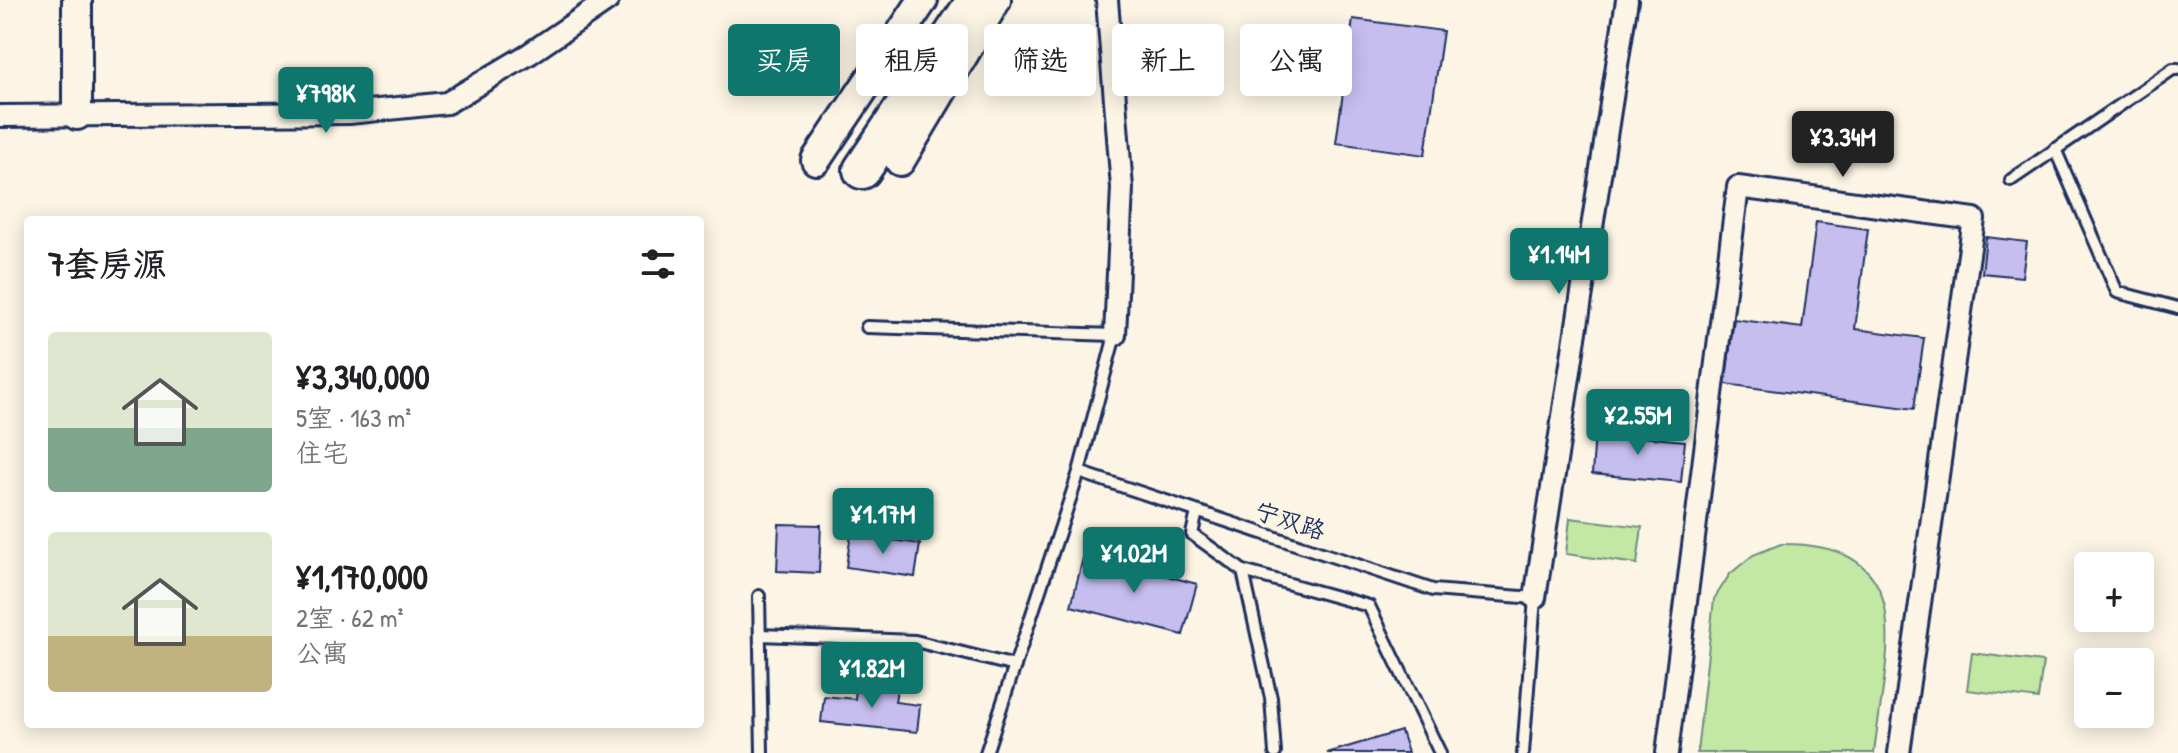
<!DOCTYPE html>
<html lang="zh">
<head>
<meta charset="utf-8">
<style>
  :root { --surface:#fff; --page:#f2f2f2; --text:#202124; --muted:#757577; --accent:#0f766e }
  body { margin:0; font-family:"Patrick Hand","LXGW WenKai TC",sans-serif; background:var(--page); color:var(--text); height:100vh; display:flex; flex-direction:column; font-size:30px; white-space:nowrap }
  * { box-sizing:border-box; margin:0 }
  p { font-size:26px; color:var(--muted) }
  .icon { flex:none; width:44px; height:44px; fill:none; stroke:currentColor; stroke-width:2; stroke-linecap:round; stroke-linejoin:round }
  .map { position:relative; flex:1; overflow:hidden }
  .details { position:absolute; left:24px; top:216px; width:680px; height:512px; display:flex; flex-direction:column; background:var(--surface); border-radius:8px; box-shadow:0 4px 20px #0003 }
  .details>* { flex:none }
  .banner { position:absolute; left:728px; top:24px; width:760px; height:72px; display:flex; gap:16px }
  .fabs { position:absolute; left:2074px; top:552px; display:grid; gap:16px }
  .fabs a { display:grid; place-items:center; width:80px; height:80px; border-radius:8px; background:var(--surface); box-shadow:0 4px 20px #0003; font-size:40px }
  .price { position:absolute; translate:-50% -68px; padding:0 18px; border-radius:8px; background:var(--accent); color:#fff; font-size:26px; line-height:52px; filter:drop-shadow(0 2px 4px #0008) }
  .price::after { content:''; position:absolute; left:50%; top:48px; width:24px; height:18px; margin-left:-12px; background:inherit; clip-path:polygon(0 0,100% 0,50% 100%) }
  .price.active { background:#222; color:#fff }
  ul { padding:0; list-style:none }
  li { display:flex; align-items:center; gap:24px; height:200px; padding:0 24px }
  li span { display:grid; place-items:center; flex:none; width:224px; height:160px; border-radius:8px; color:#555 }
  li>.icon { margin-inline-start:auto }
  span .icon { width:96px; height:96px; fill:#fffc; stroke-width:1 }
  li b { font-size:34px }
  h2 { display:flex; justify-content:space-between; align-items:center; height:96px; padding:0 24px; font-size:34px }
  .chip { padding:0 28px; border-radius:8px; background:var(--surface); box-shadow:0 4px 20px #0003; font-size:28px; line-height:72px }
  .chip.active { background:var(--accent); color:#fff }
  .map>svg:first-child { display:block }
  .green { fill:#c2e8a3; stroke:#6e8c80; stroke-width:2 }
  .building { fill:#c7bef0; stroke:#1b2f5e; stroke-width:2 }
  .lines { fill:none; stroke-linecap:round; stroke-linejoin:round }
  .lane-casing { stroke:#1b2f5e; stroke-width:16 }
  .street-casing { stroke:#1b2f5e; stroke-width:26 }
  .secondary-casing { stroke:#1b2f5e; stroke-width:34 }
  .highway-casing { stroke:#1b2f5e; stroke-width:42 }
  .lane { stroke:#fcf5e5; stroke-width:10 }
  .street { stroke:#fcf5e5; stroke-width:20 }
  .secondary { stroke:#fcf5e5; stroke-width:28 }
  .highway { stroke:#fcf5e5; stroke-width:36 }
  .labels { text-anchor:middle; stroke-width:8; stroke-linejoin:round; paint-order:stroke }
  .street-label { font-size:24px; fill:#1b2f5e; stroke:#fcf5e5 }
</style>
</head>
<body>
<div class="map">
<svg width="2178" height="753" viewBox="0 0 2178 753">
  <rect width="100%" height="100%" fill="#fcf5e5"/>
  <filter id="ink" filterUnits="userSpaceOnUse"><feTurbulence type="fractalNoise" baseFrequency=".0125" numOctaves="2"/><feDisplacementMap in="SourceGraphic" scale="16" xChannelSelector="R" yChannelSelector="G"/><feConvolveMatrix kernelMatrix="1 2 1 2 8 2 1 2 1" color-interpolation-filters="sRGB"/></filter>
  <g filter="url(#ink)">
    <g class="green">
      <path d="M 1570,518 L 1642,527 L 1637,564 L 1566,554 Z"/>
      <path d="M 1781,544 C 1925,543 1885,655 1874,753 L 1697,753 L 1714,599 L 1730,574 L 1753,555 Z"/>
      <path d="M 1972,653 L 2043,662 L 2038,699 L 1967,690 Z"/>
    </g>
    <g class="building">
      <path d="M 1353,19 L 1443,31 L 1425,155 L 1336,143 Z"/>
      <path d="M 1816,222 L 1868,229 L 1855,329 L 1924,338 L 1914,409 L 1725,384 L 1734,319 L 1802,328 Z"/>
      <path d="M 1986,237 L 2027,242 L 2022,277 L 1982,273 Z"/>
      <path d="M 1595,433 L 1685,441 L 1681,482 L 1592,474 Z"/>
      <path d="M 779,524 L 821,525 L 819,573 L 777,571 Z"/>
      <path d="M 851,534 L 920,544 L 915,577 L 846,567 Z"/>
      <path d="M 1084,554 L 1197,584 L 1183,635 L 1071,606 Z"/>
      <path d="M 856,685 L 897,689 L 895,702 L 920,705 L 917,732 L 821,722 L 824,696 L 855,699 Z"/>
      <path d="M 1401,731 L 1408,753 L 1327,753 Z"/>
    </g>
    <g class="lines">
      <g class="lane-casing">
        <g id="lane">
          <path d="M 2055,149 L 2117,292 L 2178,308"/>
          <path d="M 2011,180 L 2173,69 L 2178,69"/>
          <path d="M 867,327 L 1115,335 L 1079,472"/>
          <path d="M 1197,512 L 1192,534 L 1243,571 L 1369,606 L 1440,753"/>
          <path d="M 1243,571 L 1271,698 L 1275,753"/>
          <path d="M 759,596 L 762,753"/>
          <path d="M 760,635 L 915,641 L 1015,666"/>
          <path d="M 986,753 L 1079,472 L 1433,590 L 1535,598 L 1523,753"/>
        </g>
      </g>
      <g class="street-casing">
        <g id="street">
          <path d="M 1107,0 L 1122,188 L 1115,335"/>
          <path d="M 0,116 L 349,113 L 447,103 L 529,54 L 608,0"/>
          <path d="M 1535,598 L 1627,0"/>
          <path d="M 1667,753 L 1738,187 L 1974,219 L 1899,753"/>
        </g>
      </g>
      <g class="secondary-casing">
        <g id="secondary">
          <path d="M 77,115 L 77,0"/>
          <path d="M 816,160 L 923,0"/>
          <path d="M 900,161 L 996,0"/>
        </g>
      </g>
      <g class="highway-casing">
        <path id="highway" d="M 862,170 L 976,0"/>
      </g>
      <use href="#lane" class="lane"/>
      <use href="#street" class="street"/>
      <use href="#secondary" class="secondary"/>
      <use href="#highway" class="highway"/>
    </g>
  </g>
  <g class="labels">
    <g class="street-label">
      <text transform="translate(1290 521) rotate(18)" y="8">宁双路</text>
    </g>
  </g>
</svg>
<div class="fabs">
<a>+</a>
<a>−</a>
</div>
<b class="price" style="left:326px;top:135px">¥798K</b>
<b class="price active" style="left:1843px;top:179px">¥3.34M</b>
<b class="price" style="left:1559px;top:296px">¥1.14M</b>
<b class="price" style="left:1638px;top:457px">¥2.55M</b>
<b class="price" style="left:883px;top:556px">¥1.17M</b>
<b class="price" style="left:1134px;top:595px">¥1.02M</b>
<b class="price" style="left:872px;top:710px">¥1.82M</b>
<div class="banner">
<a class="chip active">买房</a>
<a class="chip">租房</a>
<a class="chip">筛选</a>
<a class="chip">新上</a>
<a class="chip">公寓</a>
</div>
<section class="details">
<h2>7套房源<svg class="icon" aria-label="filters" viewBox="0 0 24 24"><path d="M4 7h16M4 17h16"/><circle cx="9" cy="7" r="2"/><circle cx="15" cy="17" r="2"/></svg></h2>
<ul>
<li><span style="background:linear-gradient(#dfe7d0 60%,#7fa58c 0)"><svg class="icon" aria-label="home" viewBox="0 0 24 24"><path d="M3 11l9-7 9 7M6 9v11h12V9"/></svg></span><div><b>¥3,340,000</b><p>5室 · 163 m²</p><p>住宅</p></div></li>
<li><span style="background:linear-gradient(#dfe7d0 65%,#c2b280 0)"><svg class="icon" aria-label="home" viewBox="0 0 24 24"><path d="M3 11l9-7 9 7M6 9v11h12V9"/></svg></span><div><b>¥1,170,000</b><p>2室 · 62 m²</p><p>公寓</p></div></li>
</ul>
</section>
</div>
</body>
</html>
